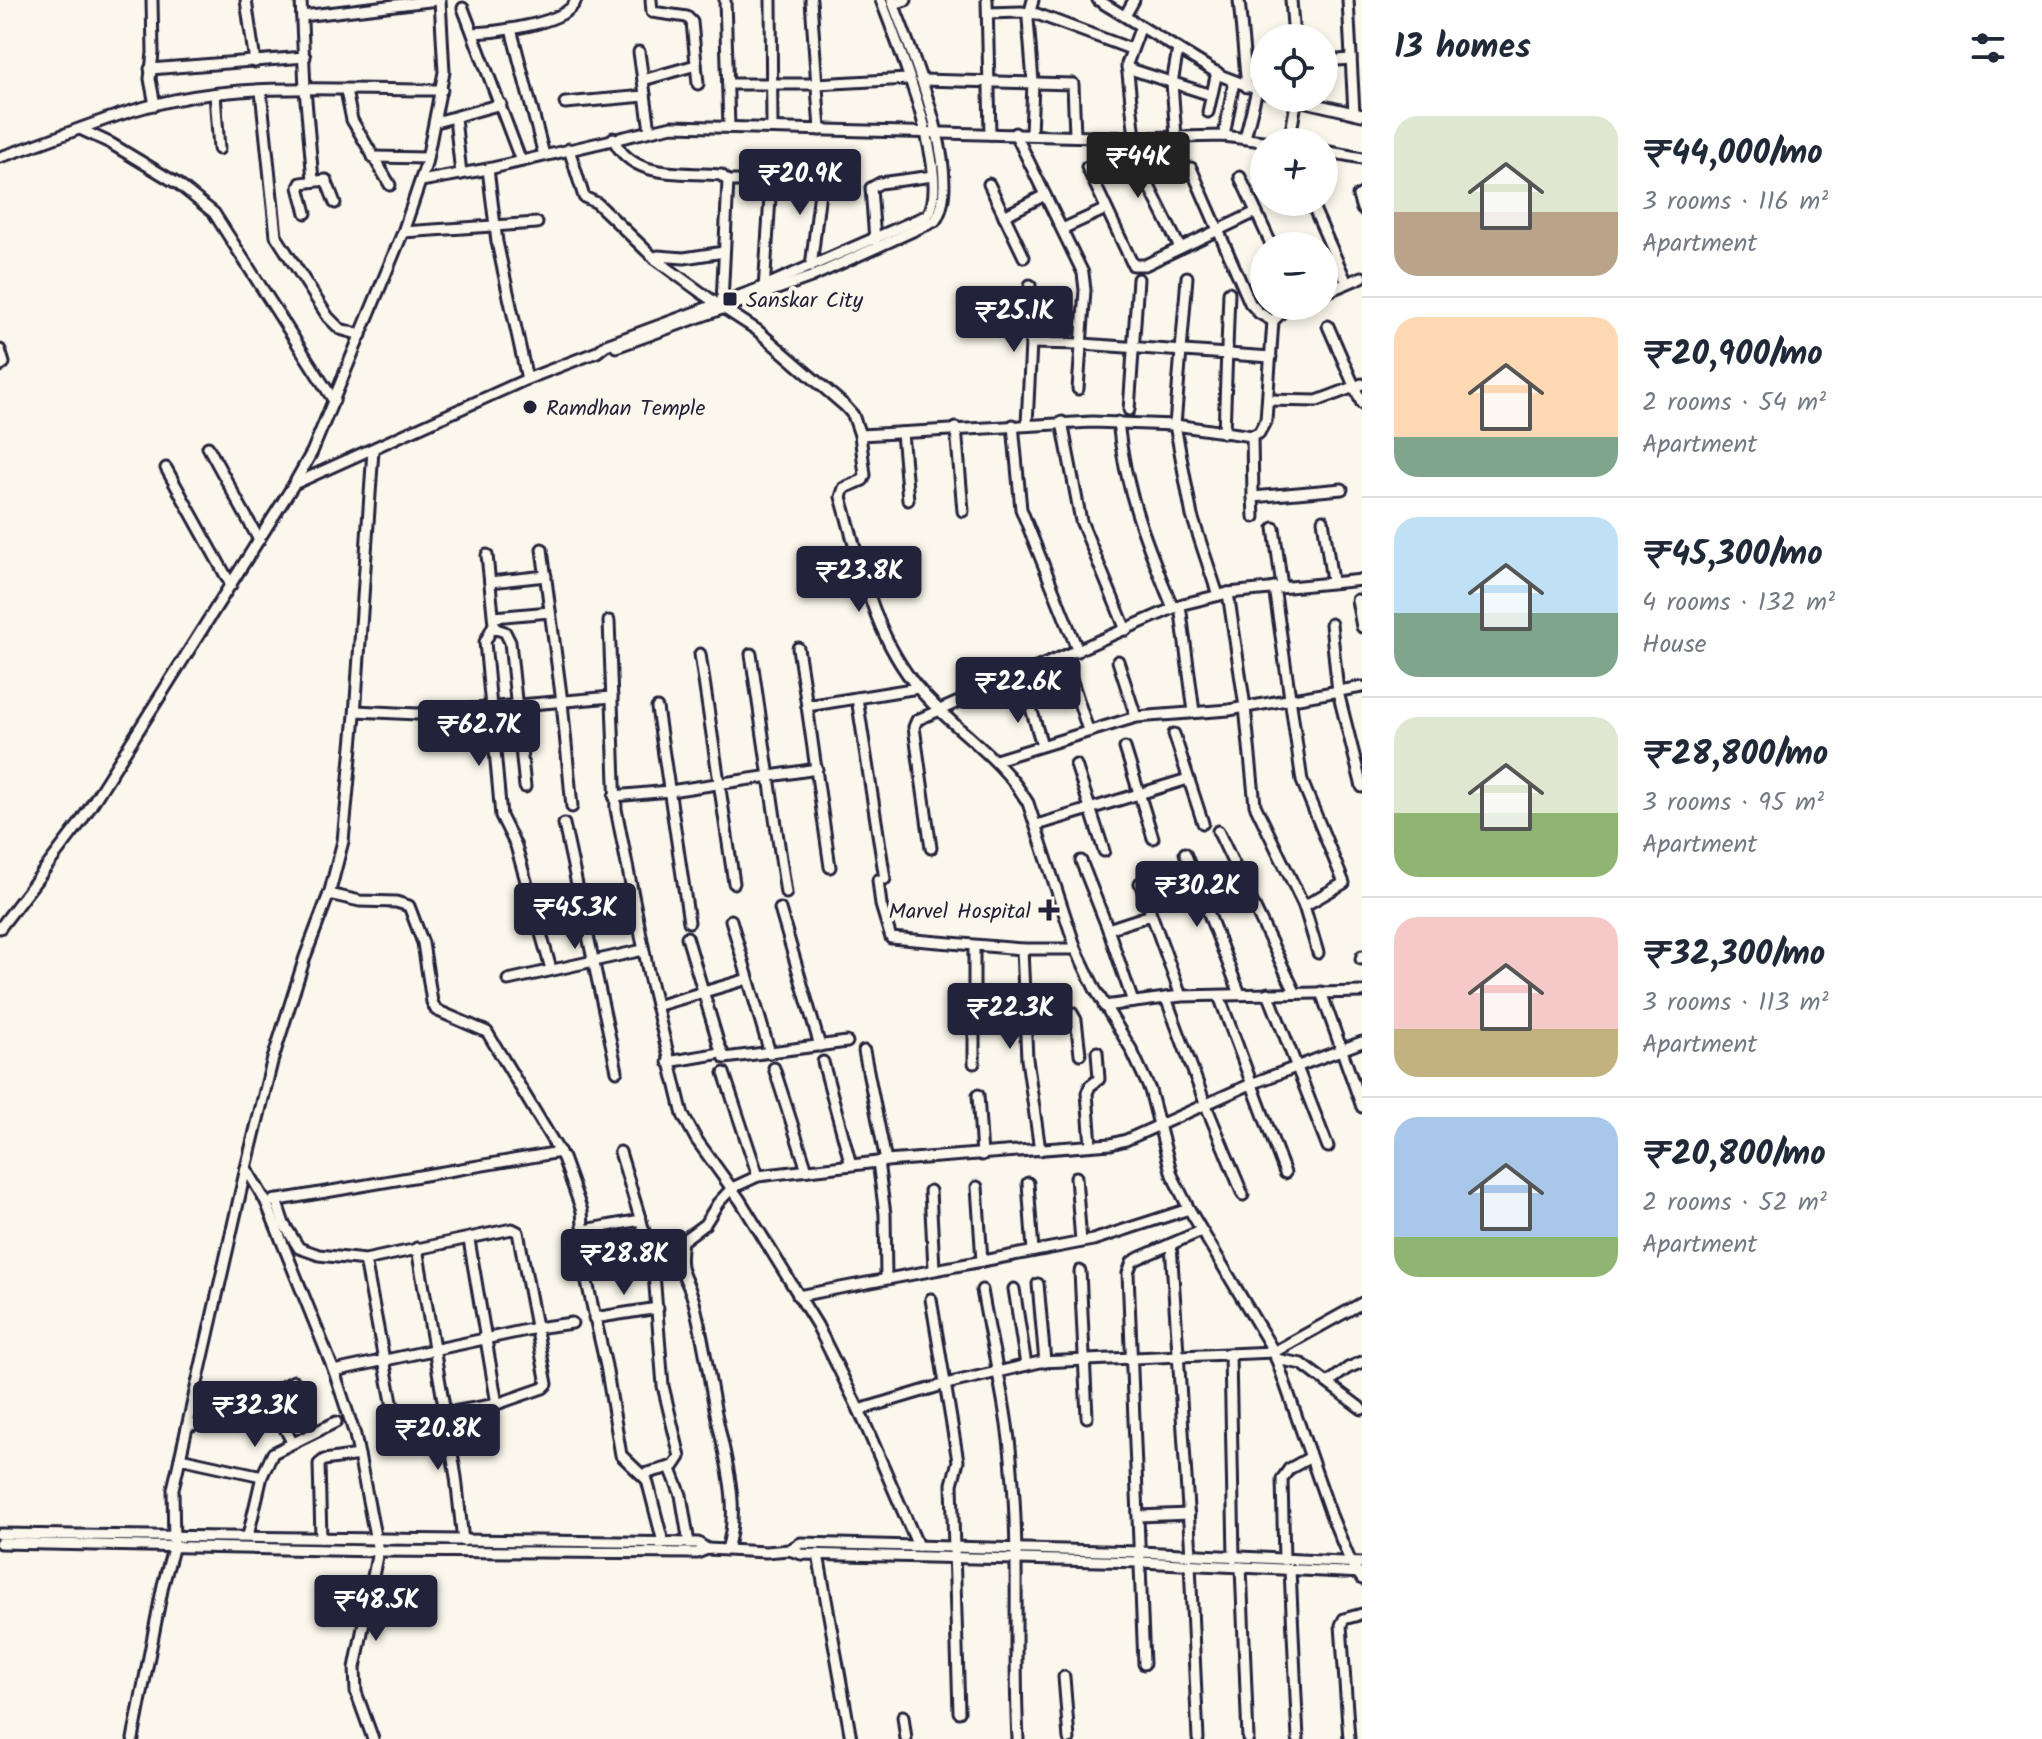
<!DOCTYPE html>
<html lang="en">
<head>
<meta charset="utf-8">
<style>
  :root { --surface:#fff; --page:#f6f6f7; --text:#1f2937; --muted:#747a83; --line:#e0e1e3; --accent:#22223b }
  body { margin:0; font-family:Kalam,sans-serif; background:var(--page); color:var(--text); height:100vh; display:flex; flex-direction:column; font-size:30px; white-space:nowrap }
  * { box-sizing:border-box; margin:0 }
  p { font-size:26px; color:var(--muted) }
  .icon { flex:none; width:44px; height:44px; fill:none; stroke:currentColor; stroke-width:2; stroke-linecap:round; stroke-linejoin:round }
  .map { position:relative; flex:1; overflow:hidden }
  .drawer { display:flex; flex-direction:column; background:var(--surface); width:680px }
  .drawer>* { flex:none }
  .fabs { position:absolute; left:1250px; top:24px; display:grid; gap:16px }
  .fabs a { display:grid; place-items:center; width:88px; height:88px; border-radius:50%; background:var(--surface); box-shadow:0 4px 12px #0003; font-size:40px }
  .price { position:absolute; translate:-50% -68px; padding:0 18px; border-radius:8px; background:var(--accent); color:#fff; font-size:26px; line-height:52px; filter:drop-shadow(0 2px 4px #0008) }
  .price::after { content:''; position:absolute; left:50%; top:48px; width:24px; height:18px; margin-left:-12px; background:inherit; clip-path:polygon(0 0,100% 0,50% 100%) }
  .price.on { background:#222; color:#fff }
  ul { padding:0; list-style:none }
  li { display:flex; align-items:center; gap:24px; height:200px; padding:0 32px }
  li+li { border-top:2px solid var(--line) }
  li span { display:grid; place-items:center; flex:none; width:224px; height:160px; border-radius:24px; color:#555 }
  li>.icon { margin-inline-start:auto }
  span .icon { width:96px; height:96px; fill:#fffc; stroke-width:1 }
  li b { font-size:34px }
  h2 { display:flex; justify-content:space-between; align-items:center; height:96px; padding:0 32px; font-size:34px }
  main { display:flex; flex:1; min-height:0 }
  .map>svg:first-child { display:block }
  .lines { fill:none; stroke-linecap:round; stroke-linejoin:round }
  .minor-casing { stroke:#22223b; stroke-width:15 }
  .minor { stroke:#fbf7ec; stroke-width:9 }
  .poi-dot { fill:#22223b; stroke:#fbf7ec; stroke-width:3 }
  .labels { text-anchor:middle; stroke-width:8; stroke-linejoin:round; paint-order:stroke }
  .poi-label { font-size:22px; fill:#22223b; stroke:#fbf7ec; text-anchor:start }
</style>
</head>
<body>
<main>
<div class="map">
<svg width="1362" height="1739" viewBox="0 0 1362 1739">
  <rect width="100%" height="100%" fill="#fbf7ec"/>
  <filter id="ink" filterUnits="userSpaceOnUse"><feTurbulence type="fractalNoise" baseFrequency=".0125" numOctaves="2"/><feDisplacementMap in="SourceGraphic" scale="16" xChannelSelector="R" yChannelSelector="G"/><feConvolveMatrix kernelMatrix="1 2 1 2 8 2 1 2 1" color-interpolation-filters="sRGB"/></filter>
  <g filter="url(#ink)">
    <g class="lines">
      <g class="minor-casing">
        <g id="minor">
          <path d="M 152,0 L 153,53 L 150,79 L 155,105"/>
          <path d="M 246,0 L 255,62"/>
          <path d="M 301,0 L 305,89 L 313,180"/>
          <path d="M 651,0 L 652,12 L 687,17 L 692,22 L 698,84"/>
          <path d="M 725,0 L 729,127"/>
          <path d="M 771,0 L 772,128"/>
          <path d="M 811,0 L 820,130"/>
          <path d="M 987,0 L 990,134"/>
          <path d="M 1098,0 L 1222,76 L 1264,92"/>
          <path d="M 1239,0 L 1247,87"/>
          <path d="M 1291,0 L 1294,38"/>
          <path d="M 1348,0 L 1354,113"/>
          <path d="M 894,4 L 906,0"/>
          <path d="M 463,8 L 521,161"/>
          <path d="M 988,13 L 1021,12 L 1037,14 L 1131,49"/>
          <path d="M 302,16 L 438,0"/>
          <path d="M 1125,16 L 1134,0"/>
          <path d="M 511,29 L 544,155"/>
          <path d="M 473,33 C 496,32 568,24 576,0"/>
          <path d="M 639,52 L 650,130"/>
          <path d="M 1324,61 L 1351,59"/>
          <path d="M 1127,68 L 1211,95"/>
          <path d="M 150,69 L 305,57"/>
          <path d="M 643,80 L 696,65"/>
          <path d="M 921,80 L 1073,84 L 1075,135"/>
          <path d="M 728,84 L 816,84 L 908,79"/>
          <path d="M 261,91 L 276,236 L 328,317 L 340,329 L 361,335"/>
          <path d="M 346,91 L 352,120 L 390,185"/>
          <path d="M 215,94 L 219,149"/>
          <path d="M 1289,98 L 1362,115"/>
          <path d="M 565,103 L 645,96"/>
          <path d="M 1208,112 L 1217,72"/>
          <path d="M 455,118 L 461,174"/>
          <path d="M 436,122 L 501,104"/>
          <path d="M 82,130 L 110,143 L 178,184 L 214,213 L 334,401"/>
          <path d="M 1015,133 L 1083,273 L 1085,290 L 1078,389"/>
          <path d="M 1031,134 L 1033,82 L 1028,19 L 1033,0"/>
          <path d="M 1224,136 L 1234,82"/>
          <path d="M 1176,137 L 1172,83 L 1178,49"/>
          <path d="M 613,138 C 632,181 682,171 721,175 L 728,181 L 722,302"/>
          <path d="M 1125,138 L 1180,248"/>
          <path d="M 1135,138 L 1127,64 L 1141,26"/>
          <path d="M 1245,138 L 1257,90"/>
          <path d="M 1289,142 L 1297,98"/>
          <path d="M 569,149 L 584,197 L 597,203 L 655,259 L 717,304 L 757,330 L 845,406 L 853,415 L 860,435 L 865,475 L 863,480 L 844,488 L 841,497 C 860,562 873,636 919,689 C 954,730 1001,756 1028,803 L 1076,949 L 1095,989 L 1131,1049 L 1150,1090 L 1172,1175 L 1189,1209 L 1274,1352 L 1331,1515 L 1351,1563 L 1362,1579"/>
          <path d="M 1324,151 L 1362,158"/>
          <path d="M 0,157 C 57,139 115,112 174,100 C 262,82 354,91 442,90"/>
          <path d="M 373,157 L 427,158"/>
          <path d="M 1087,167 L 1133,265 L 1145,265 L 1256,212"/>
          <path d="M 1191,168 L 1250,303 L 1259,313 L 1273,321"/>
          <path d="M 488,169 L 497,242 L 527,379"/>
          <path d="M 1240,177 L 1272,246"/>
          <path d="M 421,181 L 488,169 L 672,126 L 1135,138 L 1224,136 L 1270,142"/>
          <path d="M 728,181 L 815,181"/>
          <path d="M 989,184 L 1024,257"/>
          <path d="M 1362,194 L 1358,196 L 1362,209"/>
          <path d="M 1311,202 L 1347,283"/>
          <path d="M 306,213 L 299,187 L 301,183 L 326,180 L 335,203"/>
          <path d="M 1004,216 L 1045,195"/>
          <path d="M 1062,229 L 1106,209"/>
          <path d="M 403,232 L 537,223"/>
          <path d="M 875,240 L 871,188 L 880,183 L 933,176"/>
          <path d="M 655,259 L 658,256 L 684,258 L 724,252"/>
          <path d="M 811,267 L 821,183"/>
          <path d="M 1187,277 L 1175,425 L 1192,516 L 1218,595"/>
          <path d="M 764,290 L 771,182"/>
          <path d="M 1324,293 L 1362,277"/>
          <path d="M 1328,326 L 1362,404"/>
          <path d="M 1031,343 L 1082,344 L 1271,357"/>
          <path d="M 616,347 L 811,277 L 935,221 C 966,177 909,47 892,0"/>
          <path d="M 0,350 L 4,363 L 0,366"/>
          <path d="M 1268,400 L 1317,401 L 1362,384"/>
          <path d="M 1129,410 L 1138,279"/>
          <path d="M 1062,422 L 1081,521 L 1126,630"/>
          <path d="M 1118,422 C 1125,491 1147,545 1173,608"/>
          <path d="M 1027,424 L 1031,343 L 1030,285"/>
          <path d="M 1013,425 L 1021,509 L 1078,651"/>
          <path d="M 956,428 L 963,511"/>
          <path d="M 902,433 L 908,500"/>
          <path d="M 1224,433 L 1229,292"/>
          <path d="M 860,435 L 1092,422 L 1175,425 L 1252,436 L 1259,433 L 1266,420 L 1273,321 L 1283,311 L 1294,306"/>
          <path d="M 1252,436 L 1253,497 L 1342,489"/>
          <path d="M 208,447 L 259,540"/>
          <path d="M 166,468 L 231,585"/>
          <path d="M 294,484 L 527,379 L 597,352 L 606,345 L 758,289 L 928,215 C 952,176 897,43 881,0"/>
          <path d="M 1253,497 L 1254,517"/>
          <path d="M 1323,520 L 1332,581"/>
          <path d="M 1274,528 L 1282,587"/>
          <path d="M 542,549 L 562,702 L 572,807"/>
          <path d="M 487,555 L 494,624 L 485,642 L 501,816 L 516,846 L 551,969"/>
          <path d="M 490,582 L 546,576"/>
          <path d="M 1274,587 L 1302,781 L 1344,883 L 1304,906"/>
          <path d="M 1228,593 L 1245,707 L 1255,805 L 1304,906 L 1318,953"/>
          <path d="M 1357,600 L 1362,627"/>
          <path d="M 1180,605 L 1194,712"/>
          <path d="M 494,617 L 550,612"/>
          <path d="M 609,621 L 616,809 L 649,976 L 683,1115 L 696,1139 L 740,1200 L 817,1325 L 859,1410 L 918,1546"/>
          <path d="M 1331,624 L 1338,692 L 1362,787"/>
          <path d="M 493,628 L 505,632 L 510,642 L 525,787"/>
          <path d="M 798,648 L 807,706"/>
          <path d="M 700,654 L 734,883"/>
          <path d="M 751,654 L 786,893"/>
          <path d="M 1118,661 L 1136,717"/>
          <path d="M 1071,678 L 1088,730"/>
          <path d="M 1027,695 L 1042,745"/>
          <path d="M 857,698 L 885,879"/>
          <path d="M 657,708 L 689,922"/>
          <path d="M 356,711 L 417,714 L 612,697"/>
          <path d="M 1174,734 L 1203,823"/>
          <path d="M 1125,748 L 1153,838"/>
          <path d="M 996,760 L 1136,717 L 1229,710 L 1362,687"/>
          <path d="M 1076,765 L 1104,851"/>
          <path d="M 614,796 L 670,791 L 817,769"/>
          <path d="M 564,824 L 617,1071"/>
          <path d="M 1037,825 L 1188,779"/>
          <path d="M 1218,831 L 1295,992"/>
          <path d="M 931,848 L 914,727 L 917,720 L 1183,604 L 1228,593 L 1362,580"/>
          <path d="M 1185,853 L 1240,994"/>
          <path d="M 1081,861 L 1108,929 L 1151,915"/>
          <path d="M 830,867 L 807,706 L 918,688"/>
          <path d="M 878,880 L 881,905 L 891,938 L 1022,949 L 1076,949"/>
          <path d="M 1140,883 L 1181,996"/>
          <path d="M 1197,884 L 1235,867"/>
          <path d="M 329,894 L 360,901 L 396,902 L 409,906 L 423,943 L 432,1002 L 436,1010 L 487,1032 L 563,1158 L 582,1211 L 587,1282 L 606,1366 L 621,1455 L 647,1480 L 663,1542"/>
          <path d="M 780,909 L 820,1046"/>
          <path d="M 731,920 L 770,1053"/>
          <path d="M 0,928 L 80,823 L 294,484 L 312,452 L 403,232 L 426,164 L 444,72 L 440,0"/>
          <path d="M 1108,929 L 1133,1002"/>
          <path d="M 687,937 L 719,1045 L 725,1058 L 847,1042"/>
          <path d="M 974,946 L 974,1063"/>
          <path d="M 1022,949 L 1027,1059 L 1040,1150"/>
          <path d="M 1361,959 L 1362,956"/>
          <path d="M 508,980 L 643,950"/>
          <path d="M 1321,992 L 1362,1107"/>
          <path d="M 1268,993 L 1328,1147"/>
          <path d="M 1219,996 L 1285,1173"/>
          <path d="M 1166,998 L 1205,1103 L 1243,1195"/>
          <path d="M 656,1006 L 748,979"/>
          <path d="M 1104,1006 L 1181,996 L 1362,992"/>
          <path d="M 1024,1014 L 1072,1013 L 1076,1020 L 1080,1054"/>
          <path d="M 864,1051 L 886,1161"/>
          <path d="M 668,1062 L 721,1053"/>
          <path d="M 823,1062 L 851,1165"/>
          <path d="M 774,1068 L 807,1170"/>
          <path d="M 724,1073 L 758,1176"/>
          <path d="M 978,1095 L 982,1155"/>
          <path d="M 1091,1145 L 1087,1093 L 1090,1086 L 1099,1079 L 1097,1052"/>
          <path d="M 620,1152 L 653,1261 L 663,1386 L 680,1457 L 674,1466 L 644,1474"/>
          <path d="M 878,1162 L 885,1214 L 886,1278"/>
          <path d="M 246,1168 L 266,1202 L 334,1371 L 355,1435 L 378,1551 L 355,1668 L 356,1692 L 373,1739"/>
          <path d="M 1076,1177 L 1081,1242"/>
          <path d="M 1028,1183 L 1033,1251"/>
          <path d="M 977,1187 L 982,1261"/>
          <path d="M 930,1191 L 934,1268"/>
          <path d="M 276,1200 L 284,1224 L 299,1248 L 319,1255 L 365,1260 L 512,1229 L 518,1232 L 547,1384 L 543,1388 L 497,1404 L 409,1420 L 399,1416 L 393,1407 L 365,1260"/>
          <path d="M 273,1201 L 560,1152"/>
          <path d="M 585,1230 L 641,1220"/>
          <path d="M 469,1240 L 497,1404"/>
          <path d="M 1171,1244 L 1191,1555"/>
          <path d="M 417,1248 L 456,1477 L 463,1541"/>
          <path d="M 650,1249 L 682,1241"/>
          <path d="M 1080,1271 L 1087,1417"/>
          <path d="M 1038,1284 L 1045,1362"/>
          <path d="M 1014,1289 L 1026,1365"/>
          <path d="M 982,1290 C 992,1349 1008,1410 1012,1470 C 1020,1560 1013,1649 1018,1739"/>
          <path d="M 798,1296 L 1093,1240 L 1189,1209"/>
          <path d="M 931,1299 L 958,1461 L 952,1484 L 959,1712"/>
          <path d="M 594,1318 L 658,1308"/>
          <path d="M 1230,1354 L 1234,1558"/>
          <path d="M 1276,1359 L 1302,1364 L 1362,1409"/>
          <path d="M 334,1371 L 536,1328 L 572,1323"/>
          <path d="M 1329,1382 L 1348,1368 L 1362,1362"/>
          <path d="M 267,1394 L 292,1442"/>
          <path d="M 859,1410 L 946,1384 L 1040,1362 L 1274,1352 L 1362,1303"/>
          <path d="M 188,1426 L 217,1419 L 294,1381"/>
          <path d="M 180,1458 L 262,1476"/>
          <path d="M 670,1467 L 681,1495 L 689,1543"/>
          <path d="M 1139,1516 L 1189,1514"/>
          <path d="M 0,1534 L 698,1543 L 707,1549"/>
          <path d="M 248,1536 L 262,1476 L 273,1453 L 336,1422"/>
          <path d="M 321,1538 L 319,1464 L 324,1460 L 359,1455"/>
          <path d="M 0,1543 L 378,1551 L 697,1553 L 707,1549 L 766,1552 L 789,1550 L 801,1554 L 1141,1562 L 1362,1573"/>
          <path d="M 727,1549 C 742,1504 722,1448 714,1403 C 708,1371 703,1338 695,1306 C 688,1275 676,1277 682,1241 L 705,1224 L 718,1203 L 732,1188 L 758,1176 L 886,1161 L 1111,1144 L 1126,1140 L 1251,1084 L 1362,1042"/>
          <path d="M 789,1550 L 801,1543 L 1141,1552 L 1362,1563"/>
          <path d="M 818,1554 L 851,1739"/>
          <path d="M 1284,1560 L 1282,1479 L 1289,1469 L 1309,1458"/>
          <path d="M 1190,1564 L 1198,1739"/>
          <path d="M 1241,1567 L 1248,1739"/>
          <path d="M 1290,1570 L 1298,1739"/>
          <path d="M 1144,1664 L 1128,1273 L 1132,1262 L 1139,1258 L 1201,1231"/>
          <path d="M 1064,1677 L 1069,1739"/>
          <path d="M 903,1716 L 906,1739"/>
          <path d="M 133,1739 L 163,1585 L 174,1545 L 173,1489 L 246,1168 L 272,1062 L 305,957 L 330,891 L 343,841 L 355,715 L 373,450"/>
          <path d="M 1349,1739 L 1341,1625 L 1344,1619 L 1362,1614"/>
        </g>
      </g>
      <use href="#minor" class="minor"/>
    </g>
  </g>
  <g class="poi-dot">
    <rect x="722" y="291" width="16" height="16" rx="4"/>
    <circle cx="530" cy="407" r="8"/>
    <path d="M1045 898h8v8h8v8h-8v8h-8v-8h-8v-8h8z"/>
  </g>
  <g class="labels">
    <g class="poi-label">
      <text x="746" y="307">Sanskar City</text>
      <text x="546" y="415">Ramdhan Temple</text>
      <text x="1031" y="918" text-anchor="end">Marvel Hospital</text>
    </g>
  </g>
</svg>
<div class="fabs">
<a><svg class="icon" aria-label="locate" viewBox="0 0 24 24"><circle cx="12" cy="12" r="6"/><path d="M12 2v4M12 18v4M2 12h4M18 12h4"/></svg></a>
<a>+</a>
<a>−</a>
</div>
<b class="price on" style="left:1138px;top:200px">₹44K</b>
<b class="price" style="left:800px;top:217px">₹20.9K</b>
<b class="price" style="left:1014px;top:354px">₹25.1K</b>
<b class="price" style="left:859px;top:614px">₹23.8K</b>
<b class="price" style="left:1018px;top:725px">₹22.6K</b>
<b class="price" style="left:479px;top:768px">₹62.7K</b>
<b class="price" style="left:1197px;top:929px">₹30.2K</b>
<b class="price" style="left:575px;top:951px">₹45.3K</b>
<b class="price" style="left:1010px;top:1051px">₹22.3K</b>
<b class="price" style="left:624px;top:1297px">₹28.8K</b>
<b class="price" style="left:255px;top:1449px">₹32.3K</b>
<b class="price" style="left:438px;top:1472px">₹20.8K</b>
<b class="price" style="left:376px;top:1643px">₹48.5K</b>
</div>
<section class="drawer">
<h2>13 homes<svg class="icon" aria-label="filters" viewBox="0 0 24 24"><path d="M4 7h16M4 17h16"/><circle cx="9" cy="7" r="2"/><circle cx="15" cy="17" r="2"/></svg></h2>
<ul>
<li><span style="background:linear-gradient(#dfe7d0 60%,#b9a48a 0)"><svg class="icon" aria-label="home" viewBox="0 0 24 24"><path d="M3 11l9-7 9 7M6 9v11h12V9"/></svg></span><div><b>₹44,000/mo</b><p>3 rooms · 116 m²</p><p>Apartment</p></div></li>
<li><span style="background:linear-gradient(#ffd9b3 75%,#7fa58c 0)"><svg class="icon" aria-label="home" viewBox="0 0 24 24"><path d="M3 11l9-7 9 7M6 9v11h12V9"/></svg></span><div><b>₹20,900/mo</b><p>2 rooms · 54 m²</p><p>Apartment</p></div></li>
<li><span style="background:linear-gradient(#bfe0f5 60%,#7fa58c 0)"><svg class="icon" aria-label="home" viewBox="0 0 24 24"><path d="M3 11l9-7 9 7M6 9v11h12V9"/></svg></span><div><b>₹45,300/mo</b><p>4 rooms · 132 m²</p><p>House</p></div></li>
<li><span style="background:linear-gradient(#dfe7d0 60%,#8fb573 0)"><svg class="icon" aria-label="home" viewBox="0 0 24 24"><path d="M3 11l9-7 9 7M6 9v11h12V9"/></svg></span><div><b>₹28,800/mo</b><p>3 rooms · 95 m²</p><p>Apartment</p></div></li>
<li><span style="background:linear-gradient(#f6c9c9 70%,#c2b280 0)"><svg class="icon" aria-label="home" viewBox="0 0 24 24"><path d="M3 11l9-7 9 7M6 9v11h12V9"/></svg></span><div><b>₹32,300/mo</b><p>3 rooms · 113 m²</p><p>Apartment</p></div></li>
<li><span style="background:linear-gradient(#a9c7e8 75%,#8fb573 0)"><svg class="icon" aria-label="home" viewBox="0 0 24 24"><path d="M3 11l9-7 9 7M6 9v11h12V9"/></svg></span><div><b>₹20,800/mo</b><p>2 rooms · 52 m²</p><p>Apartment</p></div></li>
</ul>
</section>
</main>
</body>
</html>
